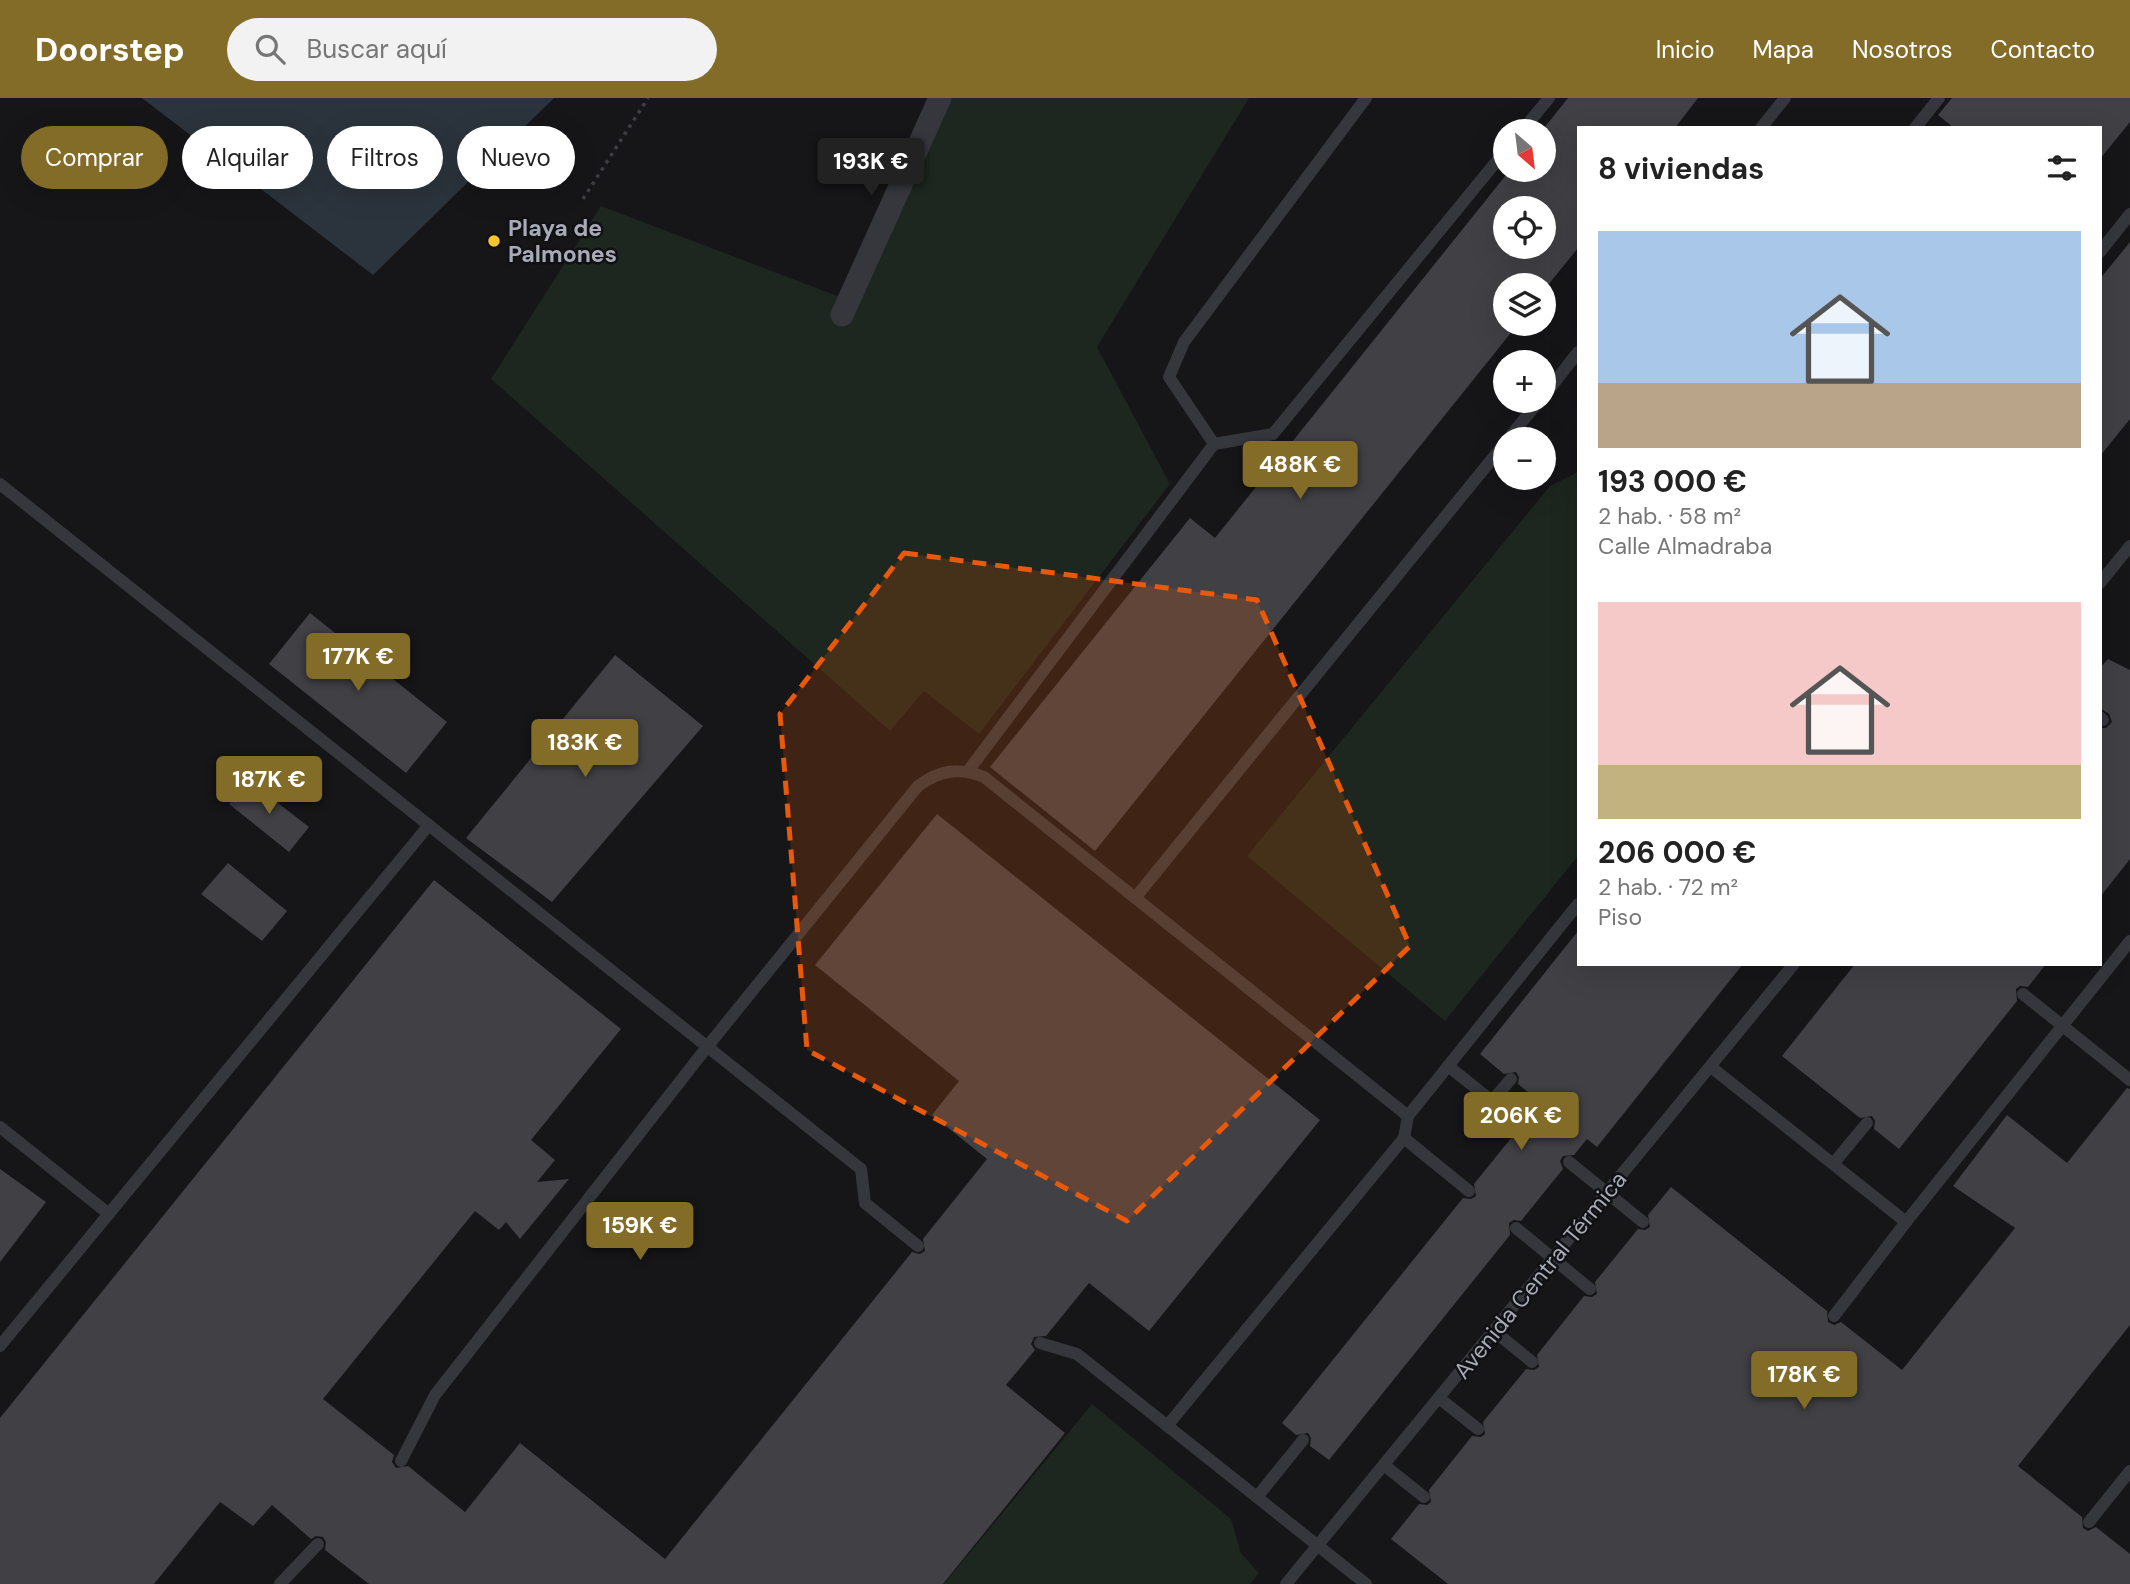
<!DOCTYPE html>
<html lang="es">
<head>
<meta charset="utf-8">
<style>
  :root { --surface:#fff; --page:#f2f2f2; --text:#222; --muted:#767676; --accent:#826c27 }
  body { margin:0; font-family:"DM Sans",sans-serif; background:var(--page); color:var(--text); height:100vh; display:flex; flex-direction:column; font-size:26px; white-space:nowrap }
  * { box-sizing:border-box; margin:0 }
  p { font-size:23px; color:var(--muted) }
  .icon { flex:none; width:38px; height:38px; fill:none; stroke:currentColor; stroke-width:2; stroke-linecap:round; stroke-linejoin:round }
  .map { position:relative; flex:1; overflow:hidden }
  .panel { position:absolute; left:1577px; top:28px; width:525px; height:840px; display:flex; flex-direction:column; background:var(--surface); border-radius:0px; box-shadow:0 7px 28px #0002 }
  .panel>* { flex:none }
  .guide { position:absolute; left:21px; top:28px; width:665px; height:63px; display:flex; gap:14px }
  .needle { width:46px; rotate:152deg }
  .tools { position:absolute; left:1493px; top:21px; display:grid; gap:14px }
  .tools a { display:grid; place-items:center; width:63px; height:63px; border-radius:50%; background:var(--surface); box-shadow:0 7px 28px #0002; font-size:35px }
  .price { position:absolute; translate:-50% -60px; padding:0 16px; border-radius:7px; background:var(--accent); color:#fff; font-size:23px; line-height:46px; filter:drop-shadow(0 2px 4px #0008) }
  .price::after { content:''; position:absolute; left:50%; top:42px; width:21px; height:16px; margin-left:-10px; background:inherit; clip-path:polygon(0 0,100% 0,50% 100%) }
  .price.selected { background:#222; color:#fff }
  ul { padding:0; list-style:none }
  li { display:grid; align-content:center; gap:14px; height:371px; padding:0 21px }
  li span { display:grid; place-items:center; height:217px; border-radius:0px; color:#555 }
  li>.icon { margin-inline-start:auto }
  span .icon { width:126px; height:126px; fill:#fffc; stroke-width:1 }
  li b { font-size:30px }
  h2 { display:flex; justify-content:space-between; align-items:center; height:84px; padding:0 21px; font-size:30px }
  .tag { padding:0 24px; border-radius:32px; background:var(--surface); box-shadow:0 7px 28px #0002; font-size:24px; line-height:63px }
  .tag.selected { background:var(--accent); color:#fff }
  header { display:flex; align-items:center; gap:42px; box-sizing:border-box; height:98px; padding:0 35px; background:var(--accent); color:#fff }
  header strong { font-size:33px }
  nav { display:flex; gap:38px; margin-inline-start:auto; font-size:24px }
  .search { width:490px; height:63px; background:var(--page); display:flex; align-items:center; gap:18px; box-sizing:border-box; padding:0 24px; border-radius:38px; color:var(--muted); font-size:26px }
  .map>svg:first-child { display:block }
  .green { fill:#1d261f }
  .water { fill:#2b333c }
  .building { fill:#404045; fill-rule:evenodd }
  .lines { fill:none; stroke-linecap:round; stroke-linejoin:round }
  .path { stroke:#3c3e44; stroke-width:3.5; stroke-dasharray:3.5 5; stroke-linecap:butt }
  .lane { stroke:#36373d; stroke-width:12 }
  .street { stroke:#36373d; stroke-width:23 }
  .marked { fill:#e8590c; fill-opacity:0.2; stroke:#e8590c; stroke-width:5; stroke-dasharray:14 9; stroke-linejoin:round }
  .poi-dot { fill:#f7c62e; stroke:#111113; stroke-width:2.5 }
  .labels { text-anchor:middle; stroke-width:5; stroke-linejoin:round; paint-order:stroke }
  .poi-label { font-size:23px; font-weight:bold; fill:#a7abb8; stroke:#111113; text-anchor:start }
  .street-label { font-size:23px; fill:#a7abb8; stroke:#111113 }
</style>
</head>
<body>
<header>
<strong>Doorstep</strong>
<div class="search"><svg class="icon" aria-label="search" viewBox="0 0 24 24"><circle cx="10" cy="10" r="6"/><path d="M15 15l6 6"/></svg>Buscar aquí</div>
<nav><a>Inicio</a><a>Mapa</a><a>Nosotros</a><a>Contacto</a></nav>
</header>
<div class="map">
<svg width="2130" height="1486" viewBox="0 0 2130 1486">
  <rect width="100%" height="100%" fill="#161618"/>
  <g class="green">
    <path d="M 936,0 L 1249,0 L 1097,249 L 1170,386 L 979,636 L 924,593 L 890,633 L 491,281 L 601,108 L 840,199 Z"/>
    <path d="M 1578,374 L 1578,758 L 1445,923 L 1247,758 L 1550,388 Z"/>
    <path d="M 1092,1306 L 1231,1421 L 1241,1455 L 1259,1475 L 1250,1486 L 944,1486 Z"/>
  </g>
  <path class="water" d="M 142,0 L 554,0 L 373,177 Z"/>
  <g class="building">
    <path d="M 1568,0 L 1698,0 L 1675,30 L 1578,30 L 1578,150 L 1548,187 L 1505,187 L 1505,226 L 1518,226 L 1095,753 L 990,669 L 1190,420 L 1215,440 L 1510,72 L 1544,72 L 1544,30 ZM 1505,110 L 1544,110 L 1544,149 L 1505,149 Z"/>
    <path d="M 1952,0 L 2130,0 L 2130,24 L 2100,61 L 2100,30 L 1954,30 L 1938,17 Z"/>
    <path d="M 2130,144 L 2130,321 L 2100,358 L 2100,181 Z"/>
    <path d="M 310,515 L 447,624 L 406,675 L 269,566 Z"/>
    <path d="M 615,557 L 703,628 L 552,804 L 466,740 Z"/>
    <path d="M 2108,561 L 2130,572 L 2130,761 L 2100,799 L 2100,630 L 2106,630 L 2112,624 L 2109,616 L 2100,610 L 2100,570 Z"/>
    <path d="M 248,682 L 309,729 L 289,754 L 229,706 Z"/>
    <path d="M 937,716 L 1320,1022 L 1149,1233 L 1089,1185 L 1046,1238 L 1034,1239 L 1031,1246 L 1035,1252 L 1006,1287 L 1065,1335 L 943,1486 L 369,1486 L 325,1452 L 326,1444 L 323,1439 L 316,1438 L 311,1441 L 272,1407 L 253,1428 L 220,1404 L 154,1486 L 0,1486 L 0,1320 L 434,782 L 621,931 L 531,1042 L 555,1062 L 537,1084 L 569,1081 L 520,1141 L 506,1124 L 499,1132 L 475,1113 L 323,1301 L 394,1357 L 392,1364 L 396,1370 L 408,1368 L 465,1414 L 520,1345 L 665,1461 L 912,1154 L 920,1156 L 925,1153 L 923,1141 L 987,1061 L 932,1017 L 959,983 L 815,867 Z"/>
    <path d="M 228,765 L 287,813 L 262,843 L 201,796 Z"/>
    <path d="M 1578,833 L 1578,866 L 1743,866 L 1597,1049 L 1587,1041 L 1574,1057 L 1563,1058 L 1560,1063 L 1563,1071 L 1521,1123 L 1514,1122 L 1509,1125 L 1510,1137 L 1329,1362 L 1310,1348 L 1311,1340 L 1308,1335 L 1296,1337 L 1282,1325 L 1463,1100 L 1471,1101 L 1476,1098 L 1474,1086 L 1516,1034 L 1525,1035 L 1529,1032 L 1527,1020 L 1540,1004 L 1518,986 L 1519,979 L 1516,974 L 1504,976 L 1480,956 ZM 1558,1013 L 1567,1014 L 1570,1021 L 1565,1030 L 1558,1034 L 1552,1032 L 1549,1025 Z"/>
    <path d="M 1855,866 L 2046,866 L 2028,889 L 2020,888 L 2016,891 L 2017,903 L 1899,1051 L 1874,1031 L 1875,1023 L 1872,1018 L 1860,1020 L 1782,958 Z"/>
    <path d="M 2127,990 L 2130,991 L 2130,1227 L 2018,1368 L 2082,1419 L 2083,1430 L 2088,1433 L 2096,1429 L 2130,1456 L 2130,1486 L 1448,1486 L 1391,1441 L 1419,1406 L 1427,1407 L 1431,1404 L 1429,1392 L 1472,1338 L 1481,1339 L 1485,1336 L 1483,1324 L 1526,1271 L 1534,1272 L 1539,1269 L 1537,1257 L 1584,1198 L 1592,1199 L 1597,1196 L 1595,1184 L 1638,1131 L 1645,1132 L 1650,1129 L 1648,1117 L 1671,1089 L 1827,1213 L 1828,1224 L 1834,1227 L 1841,1224 L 1902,1272 L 2015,1130 L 1953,1088 L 2007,1017 L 2067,1065 Z"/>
    <path d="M 0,1071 L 46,1104 L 0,1164 Z"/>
  </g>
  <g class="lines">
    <path class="path" d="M 583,101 L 648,0"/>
    <g class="lane">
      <path d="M 1366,0 L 1184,244 L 1169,279 L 1214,346 L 1273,336 L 1505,53"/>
      <path d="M 1761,30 L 1785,0"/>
      <path d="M 1915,30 L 1939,0"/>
      <path d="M 1522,33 L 1549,0"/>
      <path d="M 2100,154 L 2130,116"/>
      <path d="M 1544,298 L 1578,254"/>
      <path d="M 1508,341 L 1539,303"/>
      <path d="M 0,386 L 861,1071 L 865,1105 L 918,1148"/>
      <path d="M 2100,485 L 2130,448"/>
      <path d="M 2100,619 L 2103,622"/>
      <path d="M 968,673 L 1214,346"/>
      <path d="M 1135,800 L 1505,345"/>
      <path d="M 2023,896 L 2130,982"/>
      <path d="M 1448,968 L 1522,1027"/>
      <path d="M 1711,969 L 1906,1124 L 2130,843"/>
      <path d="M 1492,1003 L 1511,981"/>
      <path d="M 1558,1025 L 1561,1021"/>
      <path d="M 0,1029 L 109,1116"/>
      <path d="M 1404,1040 L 1469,1093"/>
      <path d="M 1569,1064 L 1643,1124"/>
      <path d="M 1833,1066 L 1867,1025"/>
      <path d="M 1516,1130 L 1590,1191"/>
      <path d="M 1834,1218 L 1906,1124"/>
      <path d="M 1494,1233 L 1532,1264"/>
      <path d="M 1040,1245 L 1077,1256 L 1366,1486"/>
      <path d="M 0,1248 L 429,727"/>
      <path d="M 1439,1300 L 1478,1331"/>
      <path d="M 1167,1328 L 1404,1040 L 1408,1018 L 1578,806"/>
      <path d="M 401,1363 L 435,1297 L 707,949 L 918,688 C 940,672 959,669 984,679 L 1408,1018"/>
      <path d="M 1384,1367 L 1424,1399"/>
      <path d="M 1257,1399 L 1303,1342"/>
      <path d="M 2089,1424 L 2130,1373"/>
      <path d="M 280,1486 L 318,1446"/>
      <path d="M 1286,1486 L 1794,866"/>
    </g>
    <path class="street" d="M 842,217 L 940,0"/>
  </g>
  <path class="marked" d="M 904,455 L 1257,502 L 1410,848 L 1127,1123 L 807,952 L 780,616 Z"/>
  <circle class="poi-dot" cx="494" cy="143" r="7"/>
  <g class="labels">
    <g class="poi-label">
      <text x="508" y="138">Playa de<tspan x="508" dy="26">Palmones</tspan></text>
    </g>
    <g class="street-label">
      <text transform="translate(1540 1177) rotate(-51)" y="8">Avenida Central Térmica</text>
    </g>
  </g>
</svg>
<div class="tools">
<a><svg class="needle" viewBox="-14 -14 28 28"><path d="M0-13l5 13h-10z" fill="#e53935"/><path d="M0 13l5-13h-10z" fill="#767676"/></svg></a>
<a><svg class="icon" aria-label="locate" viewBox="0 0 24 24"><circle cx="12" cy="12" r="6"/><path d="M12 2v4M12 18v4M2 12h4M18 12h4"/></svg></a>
<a><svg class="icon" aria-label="layers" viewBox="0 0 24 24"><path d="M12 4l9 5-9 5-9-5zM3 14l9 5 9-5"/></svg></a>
<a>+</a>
<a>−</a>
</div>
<b class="price selected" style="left:871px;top:100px">193K €</b>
<b class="price" style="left:1300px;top:403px">488K €</b>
<b class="price" style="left:358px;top:595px">177K €</b>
<b class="price" style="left:585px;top:681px">183K €</b>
<b class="price" style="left:269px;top:718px">187K €</b>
<b class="price" style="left:1521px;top:1054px">206K €</b>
<b class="price" style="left:640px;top:1164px">159K €</b>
<b class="price" style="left:1804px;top:1313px">178K €</b>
<div class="guide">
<a class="tag selected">Comprar</a>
<a class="tag">Alquilar</a>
<a class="tag">Filtros</a>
<a class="tag">Nuevo</a>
</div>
<section class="panel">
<h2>8 viviendas<svg class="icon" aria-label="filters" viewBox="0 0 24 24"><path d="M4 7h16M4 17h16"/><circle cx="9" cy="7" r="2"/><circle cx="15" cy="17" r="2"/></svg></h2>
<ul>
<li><span style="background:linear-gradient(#a9c7e8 70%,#b9a48a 0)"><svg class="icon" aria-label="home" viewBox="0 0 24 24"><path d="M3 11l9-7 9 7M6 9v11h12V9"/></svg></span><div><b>193 000 €</b><p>2 hab. · 58 m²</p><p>Calle Almadraba</p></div></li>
<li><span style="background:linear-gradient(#f6c9c9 75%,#c2b280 0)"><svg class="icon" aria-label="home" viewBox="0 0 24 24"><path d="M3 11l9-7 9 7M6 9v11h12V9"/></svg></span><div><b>206 000 €</b><p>2 hab. · 72 m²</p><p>Piso</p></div></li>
</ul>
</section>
</div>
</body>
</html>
